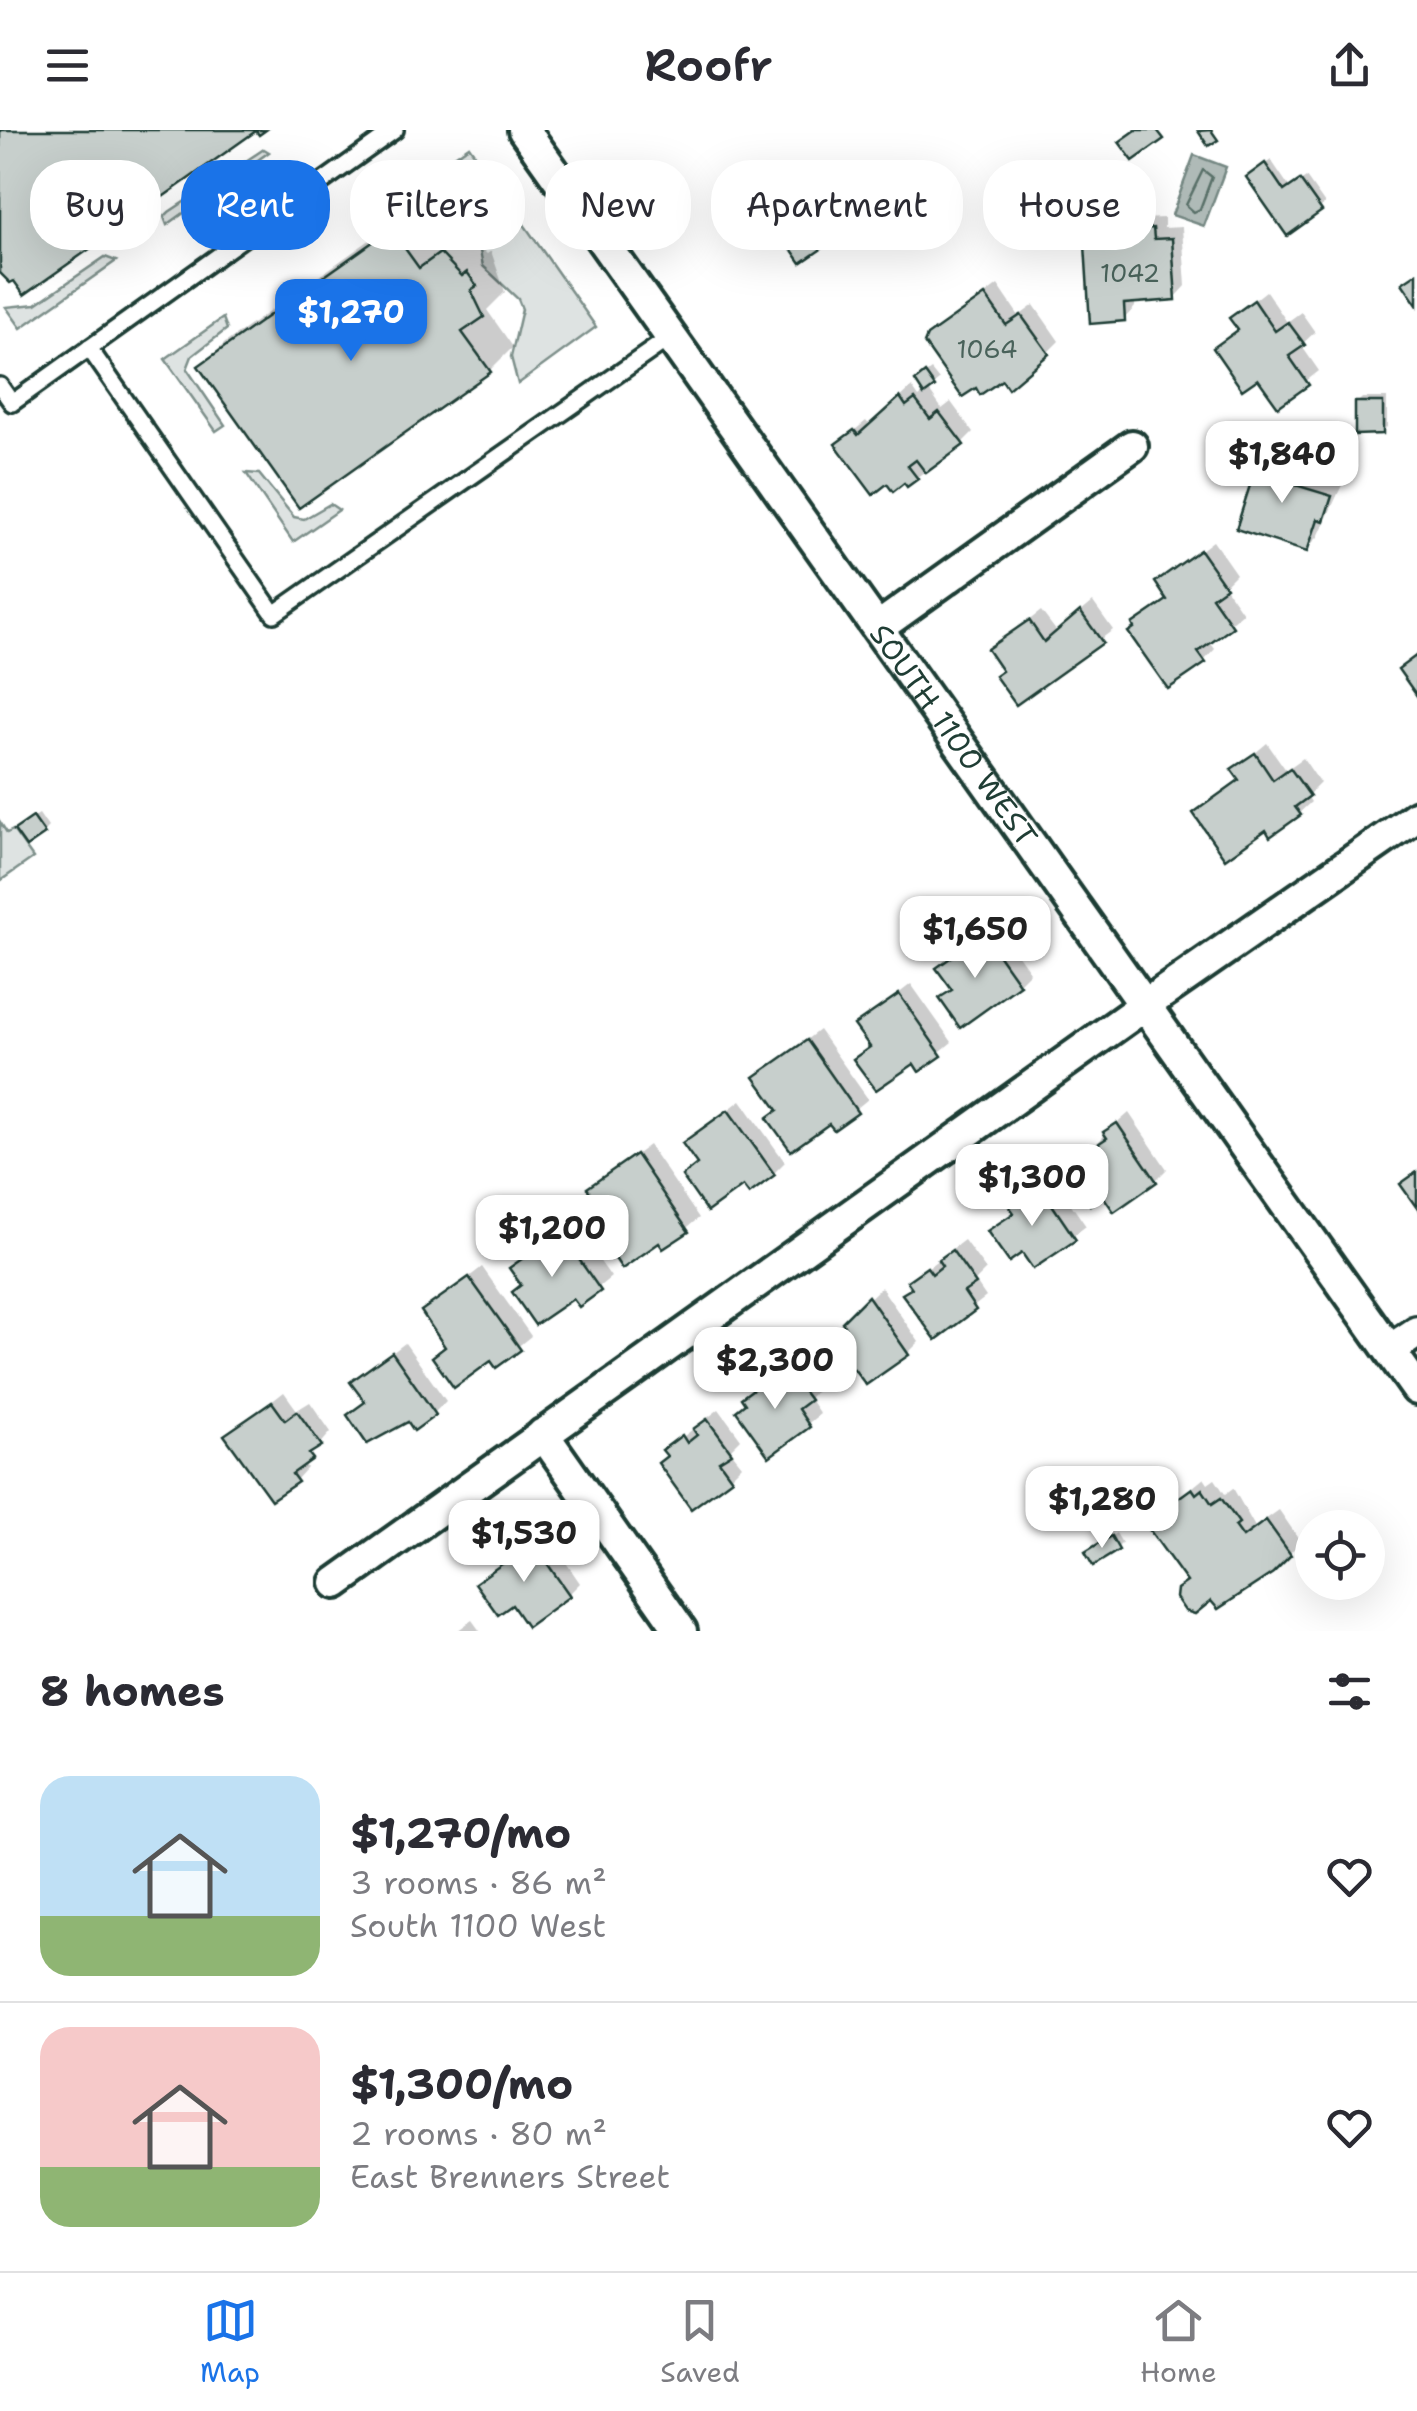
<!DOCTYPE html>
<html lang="en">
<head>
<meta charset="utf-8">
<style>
  :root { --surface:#fff; --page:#f2f2f3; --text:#2b2b33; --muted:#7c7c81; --line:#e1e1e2; --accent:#1a73e8 }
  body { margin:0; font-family:"Shantell Sans",sans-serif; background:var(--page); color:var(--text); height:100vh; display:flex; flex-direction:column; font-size:38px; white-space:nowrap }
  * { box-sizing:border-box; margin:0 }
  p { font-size:32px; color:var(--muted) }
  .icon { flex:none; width:55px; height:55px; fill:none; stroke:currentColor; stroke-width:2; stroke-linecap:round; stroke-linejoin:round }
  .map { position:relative; height:1501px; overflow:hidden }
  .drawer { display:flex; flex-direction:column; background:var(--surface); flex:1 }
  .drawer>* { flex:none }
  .top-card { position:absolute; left:30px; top:30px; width:1358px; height:90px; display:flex; gap:20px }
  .controls { position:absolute; left:1295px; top:1380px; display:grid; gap:20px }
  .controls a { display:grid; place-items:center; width:90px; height:90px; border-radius:50%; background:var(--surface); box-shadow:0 10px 40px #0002; font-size:50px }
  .price { position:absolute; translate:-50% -85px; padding:0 22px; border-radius:20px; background:#fff; color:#222; font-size:32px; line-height:65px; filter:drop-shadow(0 2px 5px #0008) }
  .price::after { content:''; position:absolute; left:50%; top:60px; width:30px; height:22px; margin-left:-15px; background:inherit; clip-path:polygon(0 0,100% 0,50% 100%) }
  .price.selected { background:var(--accent); color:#fff }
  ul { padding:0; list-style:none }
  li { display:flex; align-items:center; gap:30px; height:250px; padding:0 40px }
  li+li { border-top:2px solid var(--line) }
  li span { display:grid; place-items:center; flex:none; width:280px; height:200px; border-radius:30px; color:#555 }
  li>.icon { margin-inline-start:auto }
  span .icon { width:120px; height:120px; fill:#fffc; stroke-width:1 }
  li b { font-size:42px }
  h2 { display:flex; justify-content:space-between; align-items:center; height:120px; padding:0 40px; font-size:42px }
  .tag { padding:0 35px; border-radius:40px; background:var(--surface); box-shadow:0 10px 40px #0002; font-size:35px; line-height:90px }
  .tag.selected { background:var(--accent); color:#fff }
  header { display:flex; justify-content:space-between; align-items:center; height:130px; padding:0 40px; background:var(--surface); font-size:45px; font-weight:600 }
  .tab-bar { display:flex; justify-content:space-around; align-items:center; height:140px; border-top:2px solid var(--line); background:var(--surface); font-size:28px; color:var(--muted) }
  .tab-bar a { display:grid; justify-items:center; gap:5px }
  .tab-bar .selected { color:var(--accent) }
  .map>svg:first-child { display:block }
  .green { fill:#dee3e2; stroke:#7e908b; stroke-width:2.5 }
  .water { fill:#afbab7; stroke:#758883; stroke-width:2.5 }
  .shadow { fill:#0003 }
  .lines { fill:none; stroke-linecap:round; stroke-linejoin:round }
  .shore { stroke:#596f68; stroke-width:2.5 }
  .building { fill:#c7cfcc; stroke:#1f3d34; stroke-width:2.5 }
  .lane-casing { stroke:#1f3d34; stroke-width:22 }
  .street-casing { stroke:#1f3d34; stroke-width:38 }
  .lane { stroke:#fff; stroke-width:15 }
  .street { stroke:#fff; stroke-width:30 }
  .labels { text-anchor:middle; stroke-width:8; stroke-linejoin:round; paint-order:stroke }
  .number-label { font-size:25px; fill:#49625a }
  .street-label { font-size:30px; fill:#1f3d34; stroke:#fff }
</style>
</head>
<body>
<header><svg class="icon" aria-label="menu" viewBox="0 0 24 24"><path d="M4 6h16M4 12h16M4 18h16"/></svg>Roofr<svg class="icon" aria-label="share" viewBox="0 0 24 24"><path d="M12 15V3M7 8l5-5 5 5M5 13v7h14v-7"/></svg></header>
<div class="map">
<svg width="1417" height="1501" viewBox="0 0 1417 1501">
  <rect width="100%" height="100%" fill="#fff"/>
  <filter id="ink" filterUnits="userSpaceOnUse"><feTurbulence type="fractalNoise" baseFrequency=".01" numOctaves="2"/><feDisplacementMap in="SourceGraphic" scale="20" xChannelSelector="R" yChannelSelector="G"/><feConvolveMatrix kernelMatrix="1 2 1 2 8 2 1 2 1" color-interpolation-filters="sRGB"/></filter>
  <g filter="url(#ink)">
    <g class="green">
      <path d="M 469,16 L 596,197 L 518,254 L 511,227 L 522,179 L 518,169 L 483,136 L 477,106 C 452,78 414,98 387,73 Z"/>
      <path d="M 264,19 L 269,22 L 167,95 L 164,87 L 169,82 Z"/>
      <path d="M 105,127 L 116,131 L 21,198 L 6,177 L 36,174 Z"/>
      <path d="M 223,188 L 227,199 L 192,226 L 187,239 L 225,295 L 216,301 L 165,229 Z"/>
      <path d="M 246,343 L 259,344 L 294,387 L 304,389 L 330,374 L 339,380 L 293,412 Z"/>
      <path d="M 0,692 L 7,703 L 13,700 L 33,728 L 0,751 Z"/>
    </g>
    <path class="water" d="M 1194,25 L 1226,37 L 1204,96 L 1172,85 Z"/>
    <g class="shadow">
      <path d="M 0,0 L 253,0 L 167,62 L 145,88 L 14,147 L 0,140 Z"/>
      <path d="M 1271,30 L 1290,58 L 1306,47 L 1325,74 L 1287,102 L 1254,42 Z"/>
      <path d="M 810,38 L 849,93 L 802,130 L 763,74 Z"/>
      <path d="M 416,77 L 444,116 L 464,102 L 487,124 L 491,121 L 505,162 L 487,180 L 513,217 L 490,240 L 202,236 L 225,213 Z"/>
      <path d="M 1139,82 L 1140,89 L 1164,88 L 1164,98 L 1182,97 L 1186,156 L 1175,168 L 1135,171 L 1135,177 L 1124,189 L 1087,116 L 1102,105 L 1102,95 L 1113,84 Z"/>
      <path d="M 998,155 L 1019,186 L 1034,175 L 1059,211 L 1047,223 L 1002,246 L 929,207 Z"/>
      <path d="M 1266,161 L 1287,192 L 1301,182 L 1315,202 L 1301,215 L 1319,241 L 1278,273 L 1259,245 L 1216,218 L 1239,198 L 1232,188 Z"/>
      <path d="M 931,240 L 939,250 L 928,259 L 942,279 L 951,272 L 973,302 L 962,313 L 916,348 L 838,314 L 866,291 L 870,296 L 912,257 L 919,267 L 925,262 L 923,246 Z"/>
      <path d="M 1362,268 L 1387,268 L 1387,297 L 1382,302 L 1357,273 Z"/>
      <path d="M 1274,314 L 1307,324 L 1302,342 L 1342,355 L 1318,407 L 1306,419 L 1262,325 Z"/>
      <path d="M 1213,411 L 1236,444 L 1224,456 L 1243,483 L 1209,511 L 1215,519 L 1204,531 L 1135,494 L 1168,468 L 1158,453 Z"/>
      <path d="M 1093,472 L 1113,500 L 1016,572 L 1005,540 L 991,520 L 1041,481 L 1057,502 Z"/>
      <path d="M 1267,613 L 1286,640 L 1303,628 L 1320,653 L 1307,666 L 1311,672 L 1299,683 L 1267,697 L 1196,683 L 1241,648 L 1235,640 Z"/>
      <path d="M 39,684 L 48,697 L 43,702 L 22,695 Z"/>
      <path d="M 996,794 L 1030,842 L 1019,853 L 942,869 L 953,858 L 939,838 Z"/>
      <path d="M 911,854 L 952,912 L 920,938 L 914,930 L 857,929 L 872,916 L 857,896 Z"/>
      <path d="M 819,900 L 868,969 L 834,997 L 830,991 L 780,979 L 758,947 Z"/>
      <path d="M 741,970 L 785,1032 L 774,1043 L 744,1053 L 699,1032 L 685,1013 Z"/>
      <path d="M 1129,983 L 1167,1039 L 1156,1050 L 1104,1063 L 1072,1044 L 1096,1023 L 1093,1019 L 1106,1003 Z"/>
      <path d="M 649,1015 L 699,1088 L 664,1116 L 660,1109 L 604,1108 L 616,1096 L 590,1059 Z"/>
      <path d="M 1048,1041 L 1086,1096 L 1034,1136 L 1022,1120 L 990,1101 L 1015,1081 L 1012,1077 L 1025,1060 Z"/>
      <path d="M 573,1093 L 611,1147 L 579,1173 L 574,1165 L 523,1154 L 512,1139 Z"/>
      <path d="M 964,1110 L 986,1140 L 975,1151 L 986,1167 L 936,1206 L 910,1151 Z"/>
      <path d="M 482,1137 L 531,1206 L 496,1234 L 492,1228 L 447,1215 L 424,1182 Z"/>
      <path d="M 881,1157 L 919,1212 L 907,1224 L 855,1236 L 823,1217 L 848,1197 L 845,1192 Z"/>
      <path d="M 405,1213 L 446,1271 L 434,1283 L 409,1289 L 387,1304 L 350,1285 L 367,1270 L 354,1252 Z"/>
      <path d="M 798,1227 L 820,1257 L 809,1268 L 820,1284 L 770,1323 L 744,1268 Z"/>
      <path d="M 284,1262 L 297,1280 L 310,1272 L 331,1302 L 304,1333 L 307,1338 L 296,1350 L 228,1306 Z"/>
      <path d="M 719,1279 L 741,1309 L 730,1320 L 742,1335 L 730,1347 L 666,1320 Z"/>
      <path d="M 1204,1348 L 1208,1354 L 1215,1349 L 1225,1364 L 1233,1358 L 1255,1397 L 1279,1380 L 1301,1412 L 1271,1441 L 1189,1451 L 1155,1388 Z"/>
      <path d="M 541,1396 L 580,1453 L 569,1464 L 512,1472 L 478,1453 L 521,1420 L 518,1416 Z"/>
      <path d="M 1116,1403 L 1122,1413 L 1117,1418 L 1093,1417 Z"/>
      <path d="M 472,1490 L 480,1501 L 457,1501 Z"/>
    </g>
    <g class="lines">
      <path class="shore" d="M 1203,40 L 1212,47 L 1200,79 L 1194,82 L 1186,75 Z"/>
    </g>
    <g class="building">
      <path d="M 0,0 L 266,0 L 259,5 L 256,1 L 150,76 L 153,80 L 145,86 L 147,90 L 115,112 L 113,108 L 103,115 L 101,111 L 24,165 L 14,151 L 10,153 L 0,143 Z"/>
      <path d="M 1136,0 L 1157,0 L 1164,9 L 1133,31 L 1119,12 Z"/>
      <path d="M 1211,0 L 1218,10 L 1208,16 L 1198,1 Z"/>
      <path d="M 1265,33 L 1284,61 L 1300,50 L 1322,81 L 1287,106 L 1246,47 Z"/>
      <path d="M 798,48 L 839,107 L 801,133 L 760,74 Z"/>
      <path d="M 1128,92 L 1129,100 L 1153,98 L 1154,109 L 1172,108 L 1176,170 L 1124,174 L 1125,191 L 1090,194 L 1085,115 L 1100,114 L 1099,94 Z"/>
      <path d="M 391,99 L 419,138 L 440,123 L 462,146 L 467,142 L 477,156 L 471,160 L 484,187 L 462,202 L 491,242 L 299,378 L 198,236 Z"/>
      <path d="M 1417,143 L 1417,175 L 1402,153 Z"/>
      <path d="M 985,165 L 1006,195 L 1021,185 L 1049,224 L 1008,259 L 1002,250 L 980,265 L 976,258 L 962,267 L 924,213 L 927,206 Z"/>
      <path d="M 1254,170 L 1275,201 L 1288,192 L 1305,215 L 1289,226 L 1309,255 L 1278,277 L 1258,249 L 1242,260 L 1213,218 L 1238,200 L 1229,188 Z"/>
      <path d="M 925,243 L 935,257 L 924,265 L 915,251 Z"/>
      <path d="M 900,267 L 906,276 L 915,269 L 930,289 L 939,282 L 964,315 L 926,343 L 916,330 L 908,336 L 918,349 L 907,357 L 904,353 L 893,362 L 887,354 L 873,365 L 835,314 L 854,300 L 858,305 Z"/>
      <path d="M 1355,272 L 1383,272 L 1383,304 L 1355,305 Z"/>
      <path d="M 1260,324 L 1297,336 L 1292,354 L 1332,366 L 1324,391 L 1318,389 L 1307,422 L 1236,399 Z"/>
      <path d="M 1200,420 L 1226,457 L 1212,467 L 1233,497 L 1198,522 L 1206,533 L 1168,559 L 1128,502 L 1134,498 L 1132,494 L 1167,470 L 1155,452 Z"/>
      <path d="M 1080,481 L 1103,513 L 1016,575 L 995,546 L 1002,541 L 987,519 L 1029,490 L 1044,512 Z"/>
      <path d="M 1417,525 L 1417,566 L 1398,539 Z"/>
      <path d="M 1255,623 L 1273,650 L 1290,638 L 1310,666 L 1295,677 L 1301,685 L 1270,707 L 1266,700 L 1225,729 L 1193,683 L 1239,650 L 1231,639 Z"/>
      <path d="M 33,687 L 45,704 L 26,717 L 14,700 Z"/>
      <path d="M 984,804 L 1020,855 L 960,898 L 939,868 L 952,860 L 936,838 Z"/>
      <path d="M 899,864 L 942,926 L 919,942 L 914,934 L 876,960 L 853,929 L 870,917 L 854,895 Z"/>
      <path d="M 807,910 L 858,983 L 834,1000 L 829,994 L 791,1021 L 767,988 L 778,980 L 754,947 Z"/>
      <path d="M 728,980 L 775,1045 L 749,1064 L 743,1056 L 707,1082 L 682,1046 L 697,1034 L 682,1013 Z"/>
      <path d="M 1117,993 L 1157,1052 L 1114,1082 L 1103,1066 L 1090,1075 L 1068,1044 L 1095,1026 L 1090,1019 L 1107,1008 L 1103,1002 Z"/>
      <path d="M 636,1024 L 689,1102 L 663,1119 L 659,1113 L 622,1139 L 601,1107 L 614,1098 L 587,1058 Z"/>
      <path d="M 1417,1042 L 1417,1078 L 1400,1054 Z"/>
      <path d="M 1036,1051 L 1076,1110 L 1033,1139 L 1022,1123 L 1009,1132 L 987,1101 L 1014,1083 L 1009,1076 L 1025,1065 L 1022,1060 Z"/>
      <path d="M 560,1102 L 601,1161 L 579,1177 L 573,1169 L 535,1195 L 512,1162 L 521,1155 L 509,1138 Z"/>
      <path d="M 952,1120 L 976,1154 L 964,1162 L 976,1180 L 936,1210 L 902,1164 L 912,1158 L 907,1151 L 927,1137 L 932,1144 L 942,1136 L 938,1130 Z"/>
      <path d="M 469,1147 L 521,1220 L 496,1238 L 491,1231 L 454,1258 L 432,1227 L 445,1217 L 421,1181 Z"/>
      <path d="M 868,1166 L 909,1225 L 866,1255 L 854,1239 L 841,1248 L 820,1217 L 846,1199 L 842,1192 Z"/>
      <path d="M 392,1222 L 436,1285 L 414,1301 L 408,1292 L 367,1314 L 347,1285 L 365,1272 L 350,1252 Z"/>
      <path d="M 785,1237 L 810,1270 L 798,1279 L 810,1297 L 769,1327 L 736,1281 L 745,1274 L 741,1268 L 760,1254 L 765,1260 L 776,1253 L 772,1247 Z"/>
      <path d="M 272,1272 L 285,1290 L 297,1281 L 322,1316 L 309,1324 L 313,1329 L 292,1344 L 298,1352 L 271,1370 L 224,1305 Z"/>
      <path d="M 707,1289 L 732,1323 L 719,1331 L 732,1349 L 691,1379 L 658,1333 L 667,1326 L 662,1320 L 682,1305 L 687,1313 L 697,1305 L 693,1299 Z"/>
      <path d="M 1192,1358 L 1196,1364 L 1202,1359 L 1212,1374 L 1221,1368 L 1239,1393 L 1235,1396 L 1243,1407 L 1266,1390 L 1291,1425 L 1273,1443 L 1218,1479 L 1211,1471 L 1195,1484 L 1185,1481 L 1176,1468 L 1177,1459 L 1187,1452 L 1148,1398 L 1155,1392 L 1152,1387 Z"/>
      <path d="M 528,1406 L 570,1466 L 527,1497 L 512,1475 L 498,1485 L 475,1453 L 519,1422 L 515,1415 Z"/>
      <path d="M 1111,1406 L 1119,1420 L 1093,1436 L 1085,1422 Z"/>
    </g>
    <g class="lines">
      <g class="lane-casing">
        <g id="lane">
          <path d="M 89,218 L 274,484 L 672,206"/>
          <path d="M 0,256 L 12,273 L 395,0"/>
        </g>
      </g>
      <g class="street-casing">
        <g id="street">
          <path id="s1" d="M 524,0 L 1417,1259"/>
          <path d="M 879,497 L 1132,316"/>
          <path d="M 1390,1220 L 1417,1202"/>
          <path d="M 543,1304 L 681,1501"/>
          <path d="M 336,1453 L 1145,875 L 1417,686"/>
        </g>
      </g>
      <use href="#lane" class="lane"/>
      <use href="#street" class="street"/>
    </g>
  </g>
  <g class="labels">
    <g class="number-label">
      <text x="1130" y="152">1042</text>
      <text x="987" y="228">1064</text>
    </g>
    <g class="street-label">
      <text dy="10" stroke="none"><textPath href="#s1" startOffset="742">SOUTH 1100 WEST</textPath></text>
    </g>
  </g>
</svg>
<div class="controls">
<a><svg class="icon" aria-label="locate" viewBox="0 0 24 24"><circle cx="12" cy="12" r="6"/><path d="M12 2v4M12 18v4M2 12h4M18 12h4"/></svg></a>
</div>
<b class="price selected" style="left:351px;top:234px">$1,270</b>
<b class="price" style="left:1282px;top:376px">$1,840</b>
<b class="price" style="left:975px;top:851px">$1,650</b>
<b class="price" style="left:1032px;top:1099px">$1,300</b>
<b class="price" style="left:552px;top:1150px">$1,200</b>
<b class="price" style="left:775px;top:1282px">$2,300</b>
<b class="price" style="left:1102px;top:1421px">$1,280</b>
<b class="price" style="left:524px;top:1455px">$1,530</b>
<div class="top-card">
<a class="tag">Buy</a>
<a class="tag selected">Rent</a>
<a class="tag">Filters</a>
<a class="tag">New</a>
<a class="tag">Apartment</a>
<a class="tag">House</a>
</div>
</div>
<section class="drawer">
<h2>8 homes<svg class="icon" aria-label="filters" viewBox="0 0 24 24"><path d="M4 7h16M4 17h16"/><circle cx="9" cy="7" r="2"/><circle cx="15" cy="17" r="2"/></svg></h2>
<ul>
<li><span style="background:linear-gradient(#bfe0f5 70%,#8fb573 0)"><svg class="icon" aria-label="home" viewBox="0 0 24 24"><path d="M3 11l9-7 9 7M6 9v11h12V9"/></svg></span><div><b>$1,270/mo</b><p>3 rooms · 86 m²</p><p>South 1100 West</p></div><svg class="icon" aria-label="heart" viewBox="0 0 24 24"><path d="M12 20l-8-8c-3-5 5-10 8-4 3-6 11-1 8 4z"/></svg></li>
<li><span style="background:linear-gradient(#f6c9c9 70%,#8fb573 0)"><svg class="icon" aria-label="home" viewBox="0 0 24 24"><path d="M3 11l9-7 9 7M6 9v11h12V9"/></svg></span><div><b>$1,300/mo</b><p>2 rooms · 80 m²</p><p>East Brenners Street</p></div><svg class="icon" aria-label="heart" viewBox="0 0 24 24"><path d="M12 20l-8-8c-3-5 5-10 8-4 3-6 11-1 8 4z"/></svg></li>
</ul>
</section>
<nav class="tab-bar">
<a class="selected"><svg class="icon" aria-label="map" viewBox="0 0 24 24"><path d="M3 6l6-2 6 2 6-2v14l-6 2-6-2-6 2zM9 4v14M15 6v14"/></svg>Map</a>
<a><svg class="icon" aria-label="saved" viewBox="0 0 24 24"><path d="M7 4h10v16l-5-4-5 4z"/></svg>Saved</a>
<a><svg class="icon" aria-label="home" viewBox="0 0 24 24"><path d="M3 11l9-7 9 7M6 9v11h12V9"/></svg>Home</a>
</nav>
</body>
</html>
